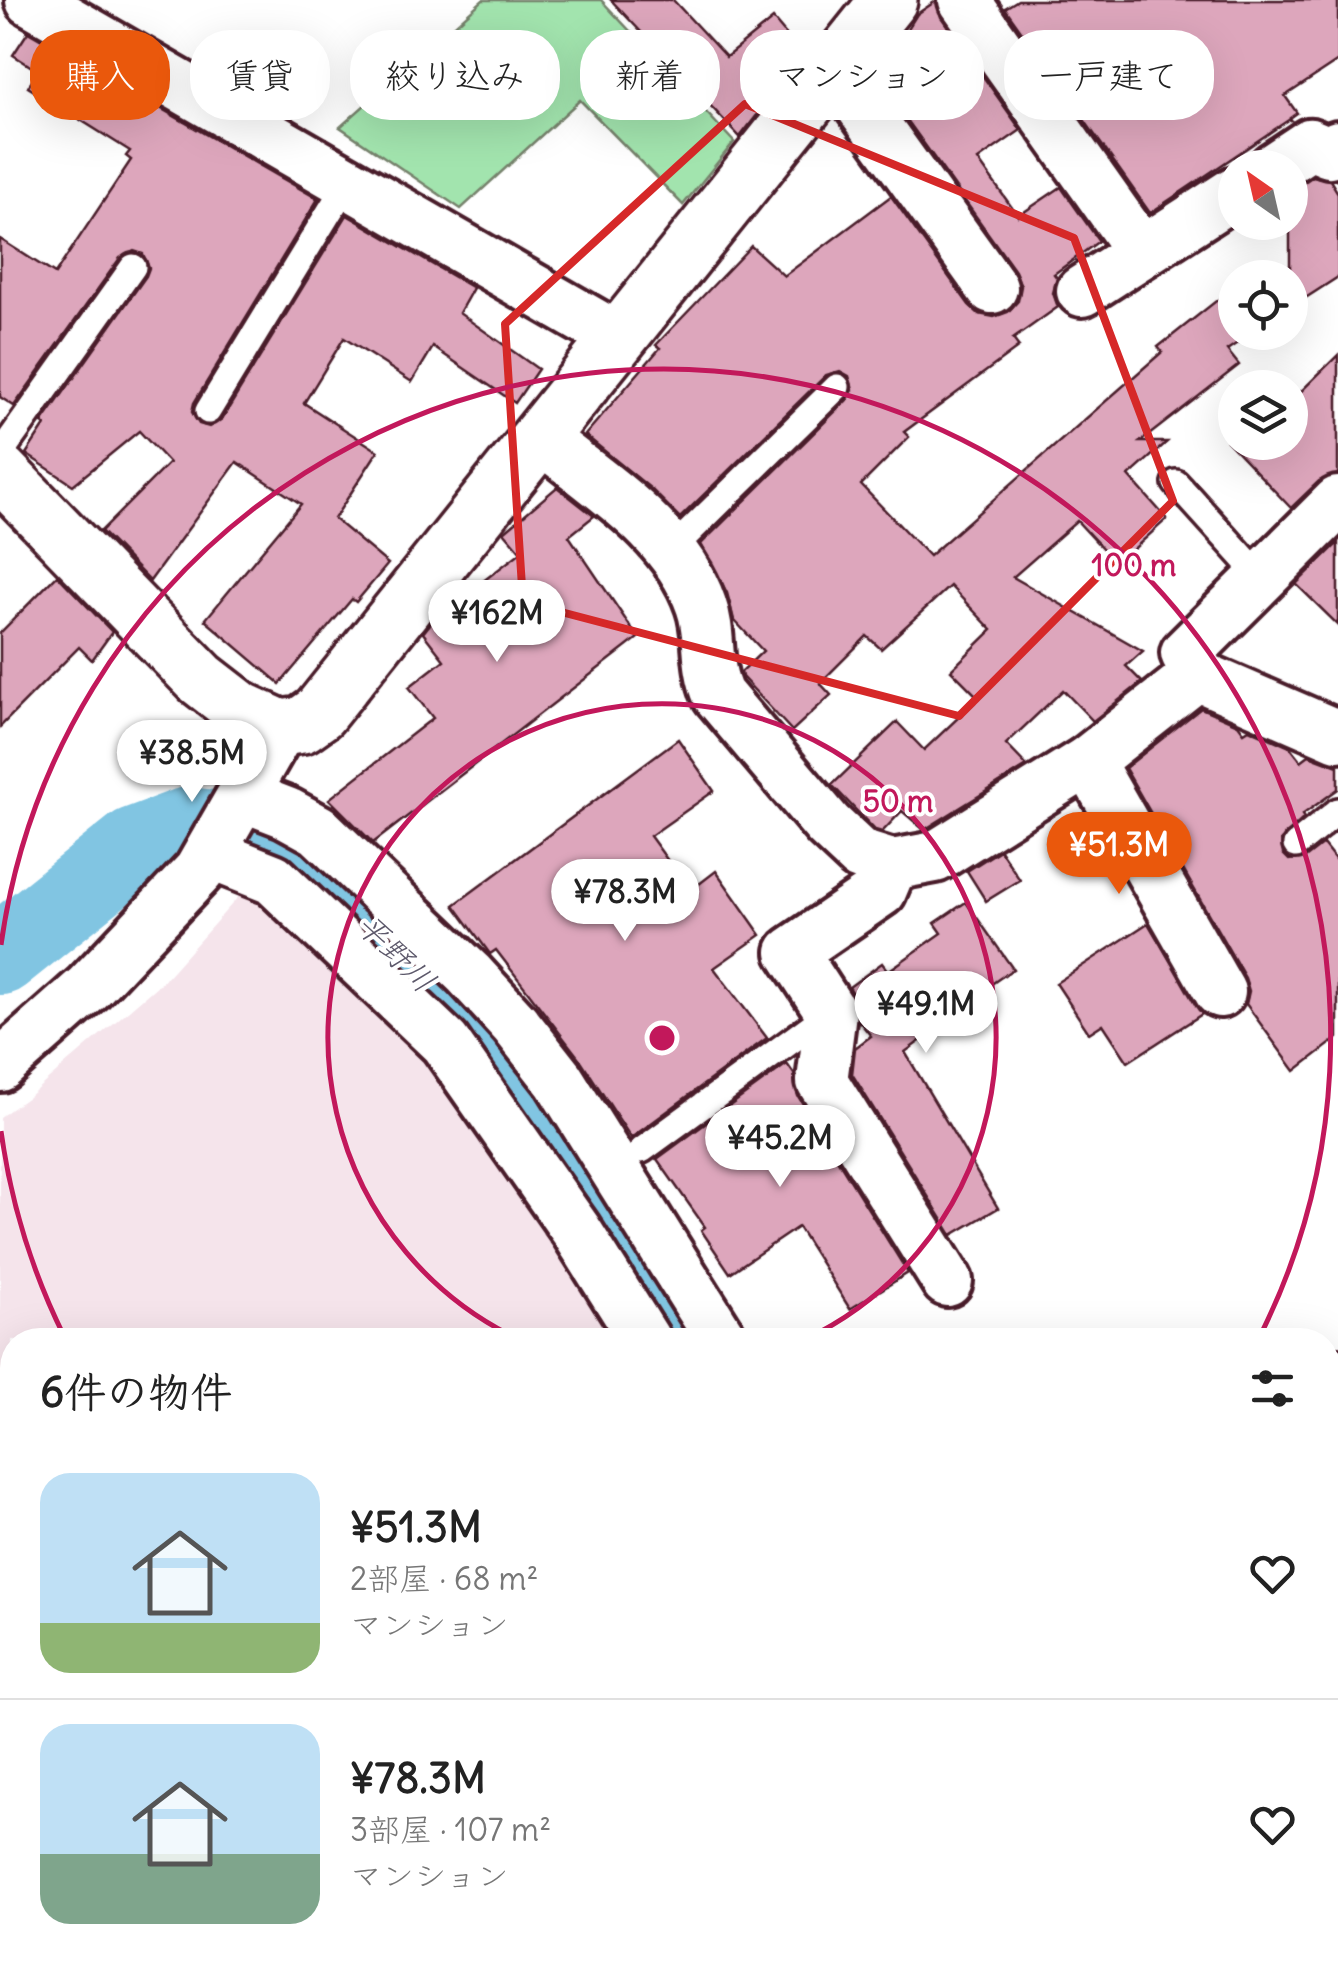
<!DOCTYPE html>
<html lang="ja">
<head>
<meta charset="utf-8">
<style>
  :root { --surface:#fff; --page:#f6f6f6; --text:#222; --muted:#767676; --line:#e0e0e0; --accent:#ea580c }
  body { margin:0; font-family:Delius,"Klee One",sans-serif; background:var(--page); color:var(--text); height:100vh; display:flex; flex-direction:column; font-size:38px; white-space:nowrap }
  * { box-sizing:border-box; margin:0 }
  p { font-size:32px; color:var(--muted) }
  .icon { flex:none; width:55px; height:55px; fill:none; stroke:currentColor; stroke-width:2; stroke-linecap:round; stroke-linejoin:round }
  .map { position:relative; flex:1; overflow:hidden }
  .panel { position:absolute; left:0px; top:1328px; width:1340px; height:642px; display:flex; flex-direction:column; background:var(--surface); border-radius:40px 40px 0 0; box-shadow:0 10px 40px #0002 }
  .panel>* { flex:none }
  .hud { position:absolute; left:30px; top:30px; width:1280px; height:90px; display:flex; gap:20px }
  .needle { width:65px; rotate:326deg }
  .tools { position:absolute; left:1218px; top:150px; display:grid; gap:20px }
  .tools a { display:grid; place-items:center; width:90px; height:90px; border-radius:50%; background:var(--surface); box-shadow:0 10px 40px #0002; font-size:50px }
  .price { position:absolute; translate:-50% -85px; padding:0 22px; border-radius:35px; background:#fff; color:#222; font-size:32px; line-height:65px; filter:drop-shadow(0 2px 5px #0008) }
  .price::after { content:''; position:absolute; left:50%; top:60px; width:30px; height:22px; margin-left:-15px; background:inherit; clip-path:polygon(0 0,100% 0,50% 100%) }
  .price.on { background:var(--accent); color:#fff }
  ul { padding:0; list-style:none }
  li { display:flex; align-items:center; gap:30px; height:250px; padding:0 40px }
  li+li { border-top:2px solid var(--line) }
  li span { display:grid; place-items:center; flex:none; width:280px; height:200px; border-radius:30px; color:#555 }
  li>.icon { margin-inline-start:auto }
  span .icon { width:120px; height:120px; fill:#fffc; stroke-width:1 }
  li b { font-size:42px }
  h2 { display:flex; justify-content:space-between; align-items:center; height:120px; padding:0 40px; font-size:42px }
  .pill { padding:0 35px; border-radius:40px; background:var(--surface); box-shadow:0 10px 40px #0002; font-size:35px; line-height:90px }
  .pill.on { background:var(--accent); color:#fff }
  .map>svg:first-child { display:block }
  .built { fill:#f5e4eb }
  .green { fill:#a2e4ae; stroke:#76826c; stroke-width:2.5 }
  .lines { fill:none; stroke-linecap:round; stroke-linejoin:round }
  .river { stroke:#81c5e2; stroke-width:80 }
  .building { fill:#dda6bc; stroke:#4a1f2b; stroke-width:2.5 }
  .lane-casing { stroke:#4a1f2b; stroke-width:32 }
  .street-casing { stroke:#4a1f2b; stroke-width:58 }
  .secondary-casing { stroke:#4a1f2b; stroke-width:62 }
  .lane { stroke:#fff; stroke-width:25 }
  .street { stroke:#fff; stroke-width:50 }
  .secondary { stroke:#fff; stroke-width:55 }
  .marked { fill:none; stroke:#d62828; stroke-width:8; stroke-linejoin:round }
  .ring { fill:none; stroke:#c2185b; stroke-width:5 }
  .labels { text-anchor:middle; stroke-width:8; stroke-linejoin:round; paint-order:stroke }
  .water-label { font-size:32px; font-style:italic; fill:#5d596b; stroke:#fff }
  .centre { fill:#c2185b; stroke:#fff; stroke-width:5 }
  .ring-label { font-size:30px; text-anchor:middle; font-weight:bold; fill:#c2185b; stroke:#fff; stroke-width:8; stroke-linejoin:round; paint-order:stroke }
</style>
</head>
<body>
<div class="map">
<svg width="1338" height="1968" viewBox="0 0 1338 1968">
  <rect width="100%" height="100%" fill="#fff"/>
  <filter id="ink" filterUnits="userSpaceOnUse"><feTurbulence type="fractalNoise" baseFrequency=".01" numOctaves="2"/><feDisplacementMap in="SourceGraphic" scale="20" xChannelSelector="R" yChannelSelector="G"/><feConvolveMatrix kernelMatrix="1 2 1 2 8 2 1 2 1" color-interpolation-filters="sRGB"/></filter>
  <g filter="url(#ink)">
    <path class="built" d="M 248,886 L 444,1081 L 624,1340 L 12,1340 L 12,1888 L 0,1883 L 0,1117 L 28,1097 L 165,979 Z"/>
    <path class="green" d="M 483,0 L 601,0 L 734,142 L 683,205 L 580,100 L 461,209 L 340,127 Z"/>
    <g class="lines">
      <g class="river">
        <path d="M 0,955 L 135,847 L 188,827 L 257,836 L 297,854 L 466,1022 L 520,1091 L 679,1340"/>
        <path d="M 1328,1415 L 1338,1414"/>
        <path d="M 55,1958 L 73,1968"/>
      </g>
    </g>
    <g class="building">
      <path d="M 611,0 L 673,0 L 726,57 L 773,19 L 804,56 L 762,94 L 768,101 L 740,137 Z"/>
      <path d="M 1018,0 L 1338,0 L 1338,61 L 1285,96 L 1297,113 L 1290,118 L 1292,121 L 1290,119 L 1150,213 L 1005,8 Z"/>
      <path d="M 936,1 L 941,17 L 1021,130 L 978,160 L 1018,216 L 1061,187 L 1099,241 L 1054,274 L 1057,278 L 1053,293 L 1058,307 L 1013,339 L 1019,347 L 904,432 L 909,437 L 861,485 L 929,556 L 1162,352 L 1158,347 L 1235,286 L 1235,332 L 1254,332 L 1227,350 L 1239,365 L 1140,442 L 1167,442 L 1129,476 L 1167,519 L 1117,564 L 1077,521 L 1013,577 L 1143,651 L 1126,666 L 1142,682 L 1093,721 L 1063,690 L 1006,744 L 1027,766 L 924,830 L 902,811 L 882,832 L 875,830 L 832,785 L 897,722 L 924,750 L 979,698 L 951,670 L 992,630 L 950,586 L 881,649 L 867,636 L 820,683 L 831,695 L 792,731 L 742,677 L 741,672 L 763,651 L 734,620 L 727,593 L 701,544 L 848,399 L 853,390 L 849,376 L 840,371 L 826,375 L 680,518 L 651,489 L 585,435 L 660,348 L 656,345 L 751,246 L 784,276 L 891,196 L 969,305 L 979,314 L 994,317 L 1008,312 L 1018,301 L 1021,286 L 1015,271 L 877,78 L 917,14 Z"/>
      <path d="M 28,32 L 318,199 L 194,403 L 192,412 L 199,424 L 209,427 L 222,419 L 347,215 L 473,288 L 459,313 L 538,369 L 515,403 L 433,347 L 412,382 L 344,338 L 304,403 L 378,451 L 334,519 L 388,564 L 356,602 L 352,599 L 280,684 L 205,620 L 301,504 L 237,462 L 150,581 L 101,531 L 169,463 L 139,431 L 73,485 L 26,454 L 45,425 L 42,423 L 146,276 L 149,268 L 143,254 L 134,251 L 120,258 L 14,406 L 0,397 L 0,239 L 55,274 L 131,160 L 126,156 L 130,151 L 28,87 L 38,71 L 13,55 Z"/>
      <path d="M 1313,176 L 1330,180 L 1338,193 L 1338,277 L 1290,308 L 1290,192 Z"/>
      <path d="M 1338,355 L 1338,474 L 1319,481 L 1291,508 L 1228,442 L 1290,442 L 1290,402 Z"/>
      <path d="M 557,487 L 594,516 L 569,536 L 638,638 L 373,843 L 329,799 L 433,718 L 409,687 L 444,660 L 423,633 L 434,619 L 521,552 L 504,532 Z"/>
      <path d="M 1338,543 L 1338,625 L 1296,584 Z"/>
      <path d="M 57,575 L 112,632 L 92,660 L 79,647 L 0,727 L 0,633 Z"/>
      <path d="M 1201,708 L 1238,724 L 1244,732 L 1249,729 L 1290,747 L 1301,761 L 1309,755 L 1338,766 L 1338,789 L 1302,815 L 1304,818 L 1281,840 L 1283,854 L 1289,860 L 1305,858 L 1323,844 L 1338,863 L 1338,1038 L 1295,1071 L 1246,1004 L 1249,991 L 1245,978 L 1125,768 Z"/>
      <path d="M 678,739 L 714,791 L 650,836 L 690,891 L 716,871 L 761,935 L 714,968 L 767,1038 L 631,1138 L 582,1062 L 496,950 L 490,954 L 454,905 Z"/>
      <path d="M 1000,850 L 1020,880 L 986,901 L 967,871 Z"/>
      <path d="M 966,902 L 1013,969 L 930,1027 L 934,1031 L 905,1052 L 998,1208 L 952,1235 L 852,1074 L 855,1048 L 871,1036 L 859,1021 L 856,998 L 849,987 L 882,963 L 888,971 L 942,933 L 935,923 Z"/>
      <path d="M 1148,923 L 1202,1014 L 1128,1062 L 1103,1024 L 1089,1033 L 1056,983 Z"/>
      <path d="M 787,1064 L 794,1074 L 798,1096 L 908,1273 L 850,1309 L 798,1227 L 730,1273 L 701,1230 L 705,1227 L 657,1159 Z"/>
    </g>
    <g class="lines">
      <g class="lane-casing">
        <g id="lane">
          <path d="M 208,411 L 347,183"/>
          <path d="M 0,454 L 133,267"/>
          <path d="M 1176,483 L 1262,578"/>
          <path d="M 671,550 L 837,387"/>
          <path d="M 1296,845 L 1338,811"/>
          <path d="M 642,1150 L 828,1014"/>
        </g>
      </g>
      <g class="street-casing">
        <g id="street">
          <path d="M 31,0 L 618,338"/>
          <path d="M 964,0 L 1142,252"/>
          <path d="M 834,68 L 992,288"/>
          <path d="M 1274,168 L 1310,144 L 1329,152 L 1338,146"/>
          <path d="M 1082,291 L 1235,192"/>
          <path d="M 539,436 C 598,485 675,530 701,605 C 712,635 704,662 718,695 L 828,825 L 860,855 L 892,865 L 935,857 L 1088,761 L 1197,675 L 1338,736"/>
          <path d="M 1197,675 L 1186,653 L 1338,502"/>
          <path d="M 1088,761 L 1220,992"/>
          <path d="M 243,796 L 287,813 L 318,830 L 469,974 L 515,1024 L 559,1080 L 722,1340"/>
          <path d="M 210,854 L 273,879 L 445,1043 L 576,1230 L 645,1340"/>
          <path d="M 892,865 L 881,891 L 792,952 L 831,1012 L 822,1081 L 947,1281"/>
          <path d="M 0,1066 L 88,988 L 199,871 L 281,728"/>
          <path d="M 1328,1375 L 1338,1374"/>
          <path d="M 1328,1444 L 1338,1443"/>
        </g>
      </g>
      <g class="secondary-casing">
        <path id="secondary" d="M 0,472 L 201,679 L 241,710 L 281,728 L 302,725 L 319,713 L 889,0"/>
      </g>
      <use href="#lane" class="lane"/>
      <use href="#street" class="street"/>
      <use href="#secondary" class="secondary"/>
    </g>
  </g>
  <path class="marked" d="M 745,104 L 1074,238 L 1173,501 L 959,716 L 523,602 L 505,324 Z"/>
  <g class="ring">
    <path d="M518 1339A334 334 0 1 1 806 1339"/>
    <path d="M64 1336A668 668 0 0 1 1 1131M1 945A668 668 0 1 1 1260 1336"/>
  </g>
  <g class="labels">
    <g class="water-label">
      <text transform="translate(396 953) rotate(45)" y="11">平野川</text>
    </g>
  </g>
  <circle cx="662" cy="1038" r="15" class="centre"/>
  <g class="ring-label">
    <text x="1134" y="576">100 m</text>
    <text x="898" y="812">50 m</text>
  </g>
</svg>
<div class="tools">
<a><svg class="needle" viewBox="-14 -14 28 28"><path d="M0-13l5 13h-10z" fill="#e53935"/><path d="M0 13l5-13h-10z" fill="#767676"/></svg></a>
<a><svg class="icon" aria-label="locate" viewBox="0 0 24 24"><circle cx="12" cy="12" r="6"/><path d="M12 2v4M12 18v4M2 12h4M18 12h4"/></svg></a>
<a><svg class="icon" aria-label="layers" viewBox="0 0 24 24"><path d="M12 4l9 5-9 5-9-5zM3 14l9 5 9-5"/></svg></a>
</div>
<b class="price" style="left:497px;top:665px">¥162M</b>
<b class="price" style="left:192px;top:805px">¥38.5M</b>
<b class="price on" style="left:1119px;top:897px">¥51.3M</b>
<b class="price" style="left:625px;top:944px">¥78.3M</b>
<b class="price" style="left:926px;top:1056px">¥49.1M</b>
<b class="price" style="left:780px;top:1190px">¥45.2M</b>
<div class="hud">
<a class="pill on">購入</a>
<a class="pill">賃貸</a>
<a class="pill">絞り込み</a>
<a class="pill">新着</a>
<a class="pill">マンション</a>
<a class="pill">一戸建て</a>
</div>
<section class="panel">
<h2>6件の物件<svg class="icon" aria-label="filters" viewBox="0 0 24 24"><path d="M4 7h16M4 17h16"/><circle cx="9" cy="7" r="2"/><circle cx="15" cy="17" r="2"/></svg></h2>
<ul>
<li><span style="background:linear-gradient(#bfe0f5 75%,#8fb573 0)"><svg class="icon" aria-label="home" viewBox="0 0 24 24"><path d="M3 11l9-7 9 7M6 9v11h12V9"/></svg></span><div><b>¥51.3M</b><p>2部屋 · 68 m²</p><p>マンション</p></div><svg class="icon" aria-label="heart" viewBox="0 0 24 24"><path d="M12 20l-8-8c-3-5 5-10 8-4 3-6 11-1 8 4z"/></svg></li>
<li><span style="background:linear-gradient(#bfe0f5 65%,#7fa58c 0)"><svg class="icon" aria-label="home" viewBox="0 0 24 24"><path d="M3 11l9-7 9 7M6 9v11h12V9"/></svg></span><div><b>¥78.3M</b><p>3部屋 · 107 m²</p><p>マンション</p></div><svg class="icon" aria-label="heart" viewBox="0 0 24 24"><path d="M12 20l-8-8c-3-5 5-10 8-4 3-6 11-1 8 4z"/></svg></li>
</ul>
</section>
</div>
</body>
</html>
